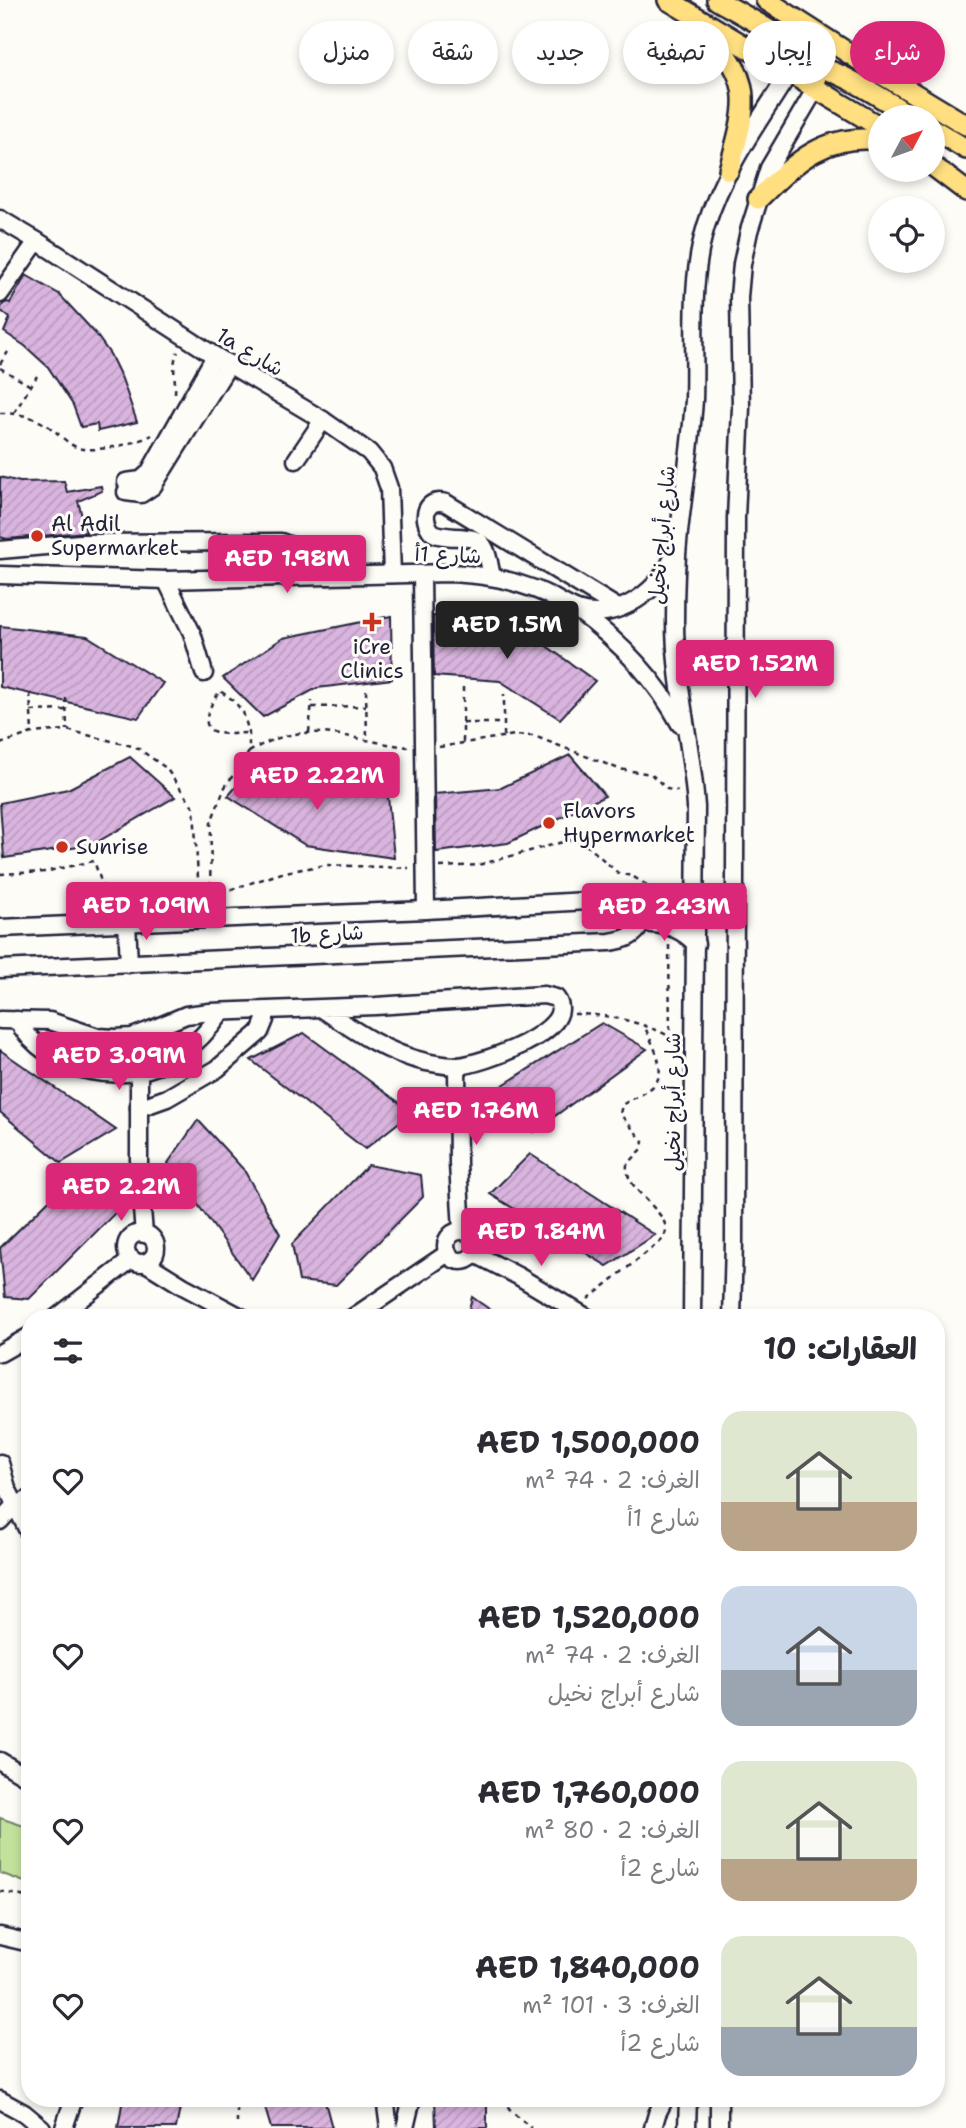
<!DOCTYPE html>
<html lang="ar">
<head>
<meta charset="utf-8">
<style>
  :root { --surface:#fff; --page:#f2f2f3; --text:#2b2b33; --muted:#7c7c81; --accent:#db2777 }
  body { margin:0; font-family:"Shantell Sans","Playpen Sans Arabic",sans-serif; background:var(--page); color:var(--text); direction:rtl; height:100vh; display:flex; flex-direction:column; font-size:26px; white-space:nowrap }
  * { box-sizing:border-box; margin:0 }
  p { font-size:23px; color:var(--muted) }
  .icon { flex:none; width:38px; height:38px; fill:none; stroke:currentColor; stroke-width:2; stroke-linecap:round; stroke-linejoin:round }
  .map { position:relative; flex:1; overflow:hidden; direction:ltr }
  .drawer { position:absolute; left:21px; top:1309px; width:924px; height:798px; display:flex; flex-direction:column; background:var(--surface); border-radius:28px; box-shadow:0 4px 10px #0003; direction:rtl }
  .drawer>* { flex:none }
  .banner { position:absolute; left:21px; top:21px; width:924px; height:63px; direction:rtl; display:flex; gap:14px }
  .needle { width:46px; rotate:49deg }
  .tools { position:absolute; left:868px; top:105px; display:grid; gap:14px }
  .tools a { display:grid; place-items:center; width:77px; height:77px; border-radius:50%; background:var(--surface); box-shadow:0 4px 10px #0003; font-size:35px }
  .price { position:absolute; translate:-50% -60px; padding:0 16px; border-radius:7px; background:var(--accent); color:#fff; font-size:23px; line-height:46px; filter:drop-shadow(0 2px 4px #0008) }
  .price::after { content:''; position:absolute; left:50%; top:42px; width:21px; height:16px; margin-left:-10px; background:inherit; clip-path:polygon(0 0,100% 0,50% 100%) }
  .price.active { background:#222; color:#fff }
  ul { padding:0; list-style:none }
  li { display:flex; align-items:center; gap:21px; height:175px; padding:0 28px }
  li span { display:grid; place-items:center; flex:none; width:196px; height:140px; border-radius:21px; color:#555 }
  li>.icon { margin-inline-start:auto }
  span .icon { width:84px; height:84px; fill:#fffc; stroke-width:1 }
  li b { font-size:30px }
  h2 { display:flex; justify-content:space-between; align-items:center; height:84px; padding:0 28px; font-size:30px }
  .pill { padding:0 24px; border-radius:32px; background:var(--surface); box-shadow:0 4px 10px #0003; font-size:24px; line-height:63px }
  .pill.active { background:var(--accent); color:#fff }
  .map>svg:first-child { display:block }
  .park { fill:#c2e29b; stroke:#72826b; stroke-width:2 }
  .building { fill:url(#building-hatch); stroke:#22223b; stroke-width:2 }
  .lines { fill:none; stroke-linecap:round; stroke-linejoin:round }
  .minor-casing { stroke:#22223b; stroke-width:21 }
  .major-casing { stroke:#22223b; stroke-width:24 }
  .path { stroke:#22223b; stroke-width:2.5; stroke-dasharray:5 5; stroke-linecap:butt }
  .minor { stroke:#fdfcf7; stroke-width:16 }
  .major { stroke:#ffdf80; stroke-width:19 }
  .poi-dot { fill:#c8321e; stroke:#fdfcf7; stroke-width:2.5 }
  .labels { text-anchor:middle; stroke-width:6; stroke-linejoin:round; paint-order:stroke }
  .street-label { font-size:21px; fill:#22223b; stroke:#fdfcf7 }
  .poi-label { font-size:21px; fill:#22223b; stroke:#fdfcf7; text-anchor:start }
</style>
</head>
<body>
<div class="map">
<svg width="966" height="2128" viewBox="0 0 966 2128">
  <defs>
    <pattern id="building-hatch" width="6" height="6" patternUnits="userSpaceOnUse" patternTransform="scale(1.75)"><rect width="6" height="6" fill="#d9b4de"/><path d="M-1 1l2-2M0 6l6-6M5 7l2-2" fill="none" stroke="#ba9abf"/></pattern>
  </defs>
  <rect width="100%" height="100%" fill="#fdfcf7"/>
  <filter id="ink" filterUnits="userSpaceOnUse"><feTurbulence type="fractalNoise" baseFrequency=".0143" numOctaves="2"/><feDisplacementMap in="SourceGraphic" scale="14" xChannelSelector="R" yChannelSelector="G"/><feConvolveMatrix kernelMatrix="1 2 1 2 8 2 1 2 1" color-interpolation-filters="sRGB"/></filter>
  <g filter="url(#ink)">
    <path class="park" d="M 0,1818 L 30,1828 L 30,1884 L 0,1873 Z"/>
    <g class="building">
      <path d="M 26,275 L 59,294 L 95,333 L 110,354 L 122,379 L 137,422 L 98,431 L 97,424 L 81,427 L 73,405 L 48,367 L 25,346 L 4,332 L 10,318 L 0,310 L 3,304 L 7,302 L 10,303 Z"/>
      <path d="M 0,477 L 20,482 L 64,481 L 67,492 L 101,486 L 102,491 L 78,501 L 86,532 L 7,539 L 0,537 Z"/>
      <path d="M 391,616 L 392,679 L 317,688 L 263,717 L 223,678 L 283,638 Z"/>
      <path d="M 433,616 L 513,622 L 595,681 L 560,719 L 500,681 L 434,676 Z"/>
      <path d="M 0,626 L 87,636 L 163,683 L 138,718 L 0,687 Z"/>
      <path d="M 570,755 L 605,796 L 508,843 L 436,852 L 435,794 L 501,788 Z"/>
      <path d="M 263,756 L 318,792 L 388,797 L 394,858 L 305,845 L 228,796 Z"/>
      <path d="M 130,757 L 175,797 L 92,845 L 4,858 L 0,803 L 68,789 Z"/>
      <path d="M 602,1023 L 647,1049 L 533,1132 L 484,1097 Z"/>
      <path d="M 304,1033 L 412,1112 L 365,1149 L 251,1060 Z"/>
      <path d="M 0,1050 L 116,1130 L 61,1163 L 0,1112 Z"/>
      <path d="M 198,1120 L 244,1170 L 280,1234 L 252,1280 L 168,1163 Z"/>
      <path d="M 530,1154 L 655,1235 L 607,1266 L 490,1194 Z"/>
      <path d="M 368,1165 L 421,1175 L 423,1197 L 336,1285 L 299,1281 L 292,1244 Z"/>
      <path d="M 73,1177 L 130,1198 L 29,1299 L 5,1297 L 0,1248 Z"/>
      <path d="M 472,1297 L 502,1318 L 467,1318 Z"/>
      <path d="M 123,2098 L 182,2098 L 176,2128 L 118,2128 Z"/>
      <path d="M 262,2098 L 324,2098 L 332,2128 L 271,2128 Z"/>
      <path d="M 435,2098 L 487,2098 L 487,2128 L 436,2128 Z"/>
    </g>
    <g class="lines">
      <g class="minor-casing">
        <g id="minor">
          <path d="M 0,219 L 37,241 L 215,356 L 323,420 L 369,452 L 382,468 L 389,488 L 392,574"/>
          <path d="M 0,294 L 37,241"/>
          <path d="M 296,460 L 323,420"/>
          <path d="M 126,482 L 141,480 L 149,473 L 215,356"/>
          <path d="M 126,492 L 141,494 L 153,486 L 229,364"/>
          <path d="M 0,550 L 80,543 L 281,542 L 299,549 L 328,576"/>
          <path d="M 422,574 L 426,910"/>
          <path d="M 0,575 L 166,580 L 449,573 C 470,574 492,576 513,582 C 525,586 537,589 548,595 C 558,600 567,606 577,610 C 617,623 663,589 675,552"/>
          <path d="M 492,577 C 490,569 489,557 485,549 C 476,530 447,542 432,532 C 420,518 426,497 446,503 L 618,608"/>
          <path d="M 166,580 L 192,633 L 204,673"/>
          <path d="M 577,610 C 619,641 655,677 680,724"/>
          <path d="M 641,917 C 669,917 679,916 696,892"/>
          <path d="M 127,922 L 129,964"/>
          <path d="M 651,924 C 670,925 682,930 696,944"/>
          <path d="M 0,928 L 426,910 L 605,900 C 622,900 641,903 641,923 C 636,937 623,940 610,942 L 0,969"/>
          <path d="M 0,1020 L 50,1021 L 98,1037 L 115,1038 L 132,1037 L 148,1031 L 186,1015 L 210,1012 L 376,1006 L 544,995 L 556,998 C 581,1030 481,1064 458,1066 C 449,1066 436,1064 426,1062 C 386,1053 355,1031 321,1008"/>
          <path d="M 17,1020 C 48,1075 127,1089 180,1055 C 197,1043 210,1029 222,1012"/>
          <path d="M 457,1066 L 458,1164 L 462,1230"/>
          <path d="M 139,1071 L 139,1171 L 144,1234"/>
          <path d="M 139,1108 L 167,1098 L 217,1069 L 260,1032 L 265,1020 L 265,1011"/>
          <circle cx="461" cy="1246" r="15"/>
          <circle cx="141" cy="1248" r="15"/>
          <path d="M 475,1254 L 518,1276 L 588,1318"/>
          <path d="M 146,1263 L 183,1286 L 243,1318"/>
          <path d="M 56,1318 L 132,1259"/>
          <path d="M 352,1318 L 448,1253"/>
          <path d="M 692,1318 L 696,807 C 692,745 675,685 675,622 C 675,592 676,561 679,532 C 684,488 691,444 694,400 C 696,342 689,282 706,226 C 723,170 759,121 790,72"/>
          <path d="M 732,1318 L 734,1242 L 736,518 L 741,407 L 739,297 L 742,264 L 749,231 L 769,168 L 816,88"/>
          <path d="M 0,1353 L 30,1336"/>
          <path d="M 0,1463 L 7,1488 L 30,1535"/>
          <path d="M 0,1521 L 15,1505 L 30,1499"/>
          <path d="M 0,1761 L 30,1779"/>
          <path d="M 0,1936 L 30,1943"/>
          <path d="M 385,2098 L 389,2128"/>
          <path d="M 719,2098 L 719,2128"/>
          <path d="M 0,2100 L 24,2113 L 42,2128"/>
          <path d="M 64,2128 L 74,2098"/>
          <path d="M 405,2128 L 412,2098"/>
          <path d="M 653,2128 L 657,2114 L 665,2098"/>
          <path d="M 687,2128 L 688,2098"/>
        </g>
      </g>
      <g class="major-casing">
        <g id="major">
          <path d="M 668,0 L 880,127"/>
          <path d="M 717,0 C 741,14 799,43 812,67 C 815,73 816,81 816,88"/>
          <path d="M 766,0 L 870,67 L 966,125"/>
          <path d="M 705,29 C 756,83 747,103 729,170"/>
          <path d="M 804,66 C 830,62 889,103 912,117"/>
          <path d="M 933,129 L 966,149"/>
          <path d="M 933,166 L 966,191"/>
          <path d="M 758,199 C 795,163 823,133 880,140"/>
        </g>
      </g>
      <g class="path">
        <path d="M 0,364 L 8,352"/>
        <path d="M 0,368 L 31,386"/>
        <path d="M 175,393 C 176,380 171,363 178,352"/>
        <path d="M 0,413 C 22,413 39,418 56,432 C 62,437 70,445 78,448 C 94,453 138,443 152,435"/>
        <path d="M 14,413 L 37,376"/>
        <path d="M 366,690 L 367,740"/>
        <path d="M 30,693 L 32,733"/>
        <path d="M 66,698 L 67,730"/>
        <path d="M 312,707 L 366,706"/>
        <path d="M 31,711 L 67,710"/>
        <path d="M 463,723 L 504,723"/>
        <path d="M 309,732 L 312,701"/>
        <path d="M 504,736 L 504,694"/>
        <path d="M 463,742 L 463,686"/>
        <path d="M 0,744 L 32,733 L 67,730 L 136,747 L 166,768 L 194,808 L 199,896"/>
        <path d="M 439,747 L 514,735 L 534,736 L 619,769 L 651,774 L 667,789 L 678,791"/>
        <path d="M 249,752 C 307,716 346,740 408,747"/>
        <path d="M 440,867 L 478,865 L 574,839 L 589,847 L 618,873 L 632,876 L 650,887 L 661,899"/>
        <path d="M 0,874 L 44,872 L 94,861 L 107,899 L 210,896 L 285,872 L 326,865 L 409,868"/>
        <path d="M 210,896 L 211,822 L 225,787 L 249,752 L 249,733 L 243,712 L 233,700 L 220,691 C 212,702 195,729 219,733 C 229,735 240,733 249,733"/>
        <path d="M 669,945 L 670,1036"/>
        <path d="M 574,1014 C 610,1014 647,1023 678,1041"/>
        <path d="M 588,1299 L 661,1241 C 683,1216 623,1194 627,1165 L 642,1149 L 643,1141 L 620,1114 L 622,1105 C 631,1099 643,1095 651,1088 C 671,1072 651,1043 644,1025"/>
        <path d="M 0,1891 L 30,1898"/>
        <path d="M 237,2098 L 237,2128"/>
        <path d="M 502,2098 L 511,2111 L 531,2128"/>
      </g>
      <use href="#minor" class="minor"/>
      <use href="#major" class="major"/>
    </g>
  </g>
  <g class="poi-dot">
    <circle cx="37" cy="536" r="7"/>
    <path d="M368.5 611.5h7v7h7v7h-7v7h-7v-7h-7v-7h7z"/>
    <circle cx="549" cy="823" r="7"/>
    <circle cx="62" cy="847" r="7"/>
  </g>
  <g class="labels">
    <g class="street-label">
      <text transform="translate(250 352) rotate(31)" y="7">1a شارع</text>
      <text transform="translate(662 535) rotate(-85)" y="7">شارع أبراج نخيل</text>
      <text transform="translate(448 555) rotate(2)" y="7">شارع 1أ</text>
      <text transform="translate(327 934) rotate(-3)" y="7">1b شارع</text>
      <text transform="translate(673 1102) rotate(-90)" y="7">شارع أبراج نخيل</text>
    </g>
    <g class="poi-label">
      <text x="51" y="531">Al Adil<tspan x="51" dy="24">Supermarket</tspan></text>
      <text x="372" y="654" text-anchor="middle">iCre<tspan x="372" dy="24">Clinics</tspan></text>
      <text x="563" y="818">Flavors<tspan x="563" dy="24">Hypermarket</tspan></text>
      <text x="76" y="854">Sunrise</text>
    </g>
  </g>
</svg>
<div class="tools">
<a><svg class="needle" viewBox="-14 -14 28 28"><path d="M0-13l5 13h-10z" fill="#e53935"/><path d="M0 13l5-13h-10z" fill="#7c7c81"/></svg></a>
<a><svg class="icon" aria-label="locate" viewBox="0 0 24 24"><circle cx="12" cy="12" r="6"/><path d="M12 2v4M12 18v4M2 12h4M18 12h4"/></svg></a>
</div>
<b class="price" style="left:287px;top:595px">AED 1.98M</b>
<b class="price active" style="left:507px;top:661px">AED 1.5M</b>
<b class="price" style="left:755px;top:700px">AED 1.52M</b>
<b class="price" style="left:317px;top:812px">AED 2.22M</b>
<b class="price" style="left:146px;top:942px">AED 1.09M</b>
<b class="price" style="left:664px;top:943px">AED 2.43M</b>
<b class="price" style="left:119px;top:1092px">AED 3.09M</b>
<b class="price" style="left:476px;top:1147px">AED 1.76M</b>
<b class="price" style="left:121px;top:1223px">AED 2.2M</b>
<b class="price" style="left:541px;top:1268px">AED 1.84M</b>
<div class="banner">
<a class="pill active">شراء</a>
<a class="pill">إيجار</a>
<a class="pill">تصفية</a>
<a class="pill">جديد</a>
<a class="pill">شقة</a>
<a class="pill">منزل</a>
</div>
<section class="drawer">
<h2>العقارات: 10<svg class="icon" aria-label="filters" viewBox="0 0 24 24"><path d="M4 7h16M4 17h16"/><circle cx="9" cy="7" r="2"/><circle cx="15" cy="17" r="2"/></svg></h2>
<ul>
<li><span style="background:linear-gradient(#dfe7d0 65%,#b9a48a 0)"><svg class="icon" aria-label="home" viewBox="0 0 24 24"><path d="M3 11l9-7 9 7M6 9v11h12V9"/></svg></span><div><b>AED 1,500,000</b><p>الغرف: 2 · 74 m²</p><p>شارع 1أ</p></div><svg class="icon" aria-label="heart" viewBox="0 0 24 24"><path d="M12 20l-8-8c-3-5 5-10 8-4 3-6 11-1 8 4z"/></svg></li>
<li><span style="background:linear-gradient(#c9d6e8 60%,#9aa5b1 0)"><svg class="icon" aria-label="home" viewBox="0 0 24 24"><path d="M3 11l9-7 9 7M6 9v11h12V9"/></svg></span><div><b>AED 1,520,000</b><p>الغرف: 2 · 74 m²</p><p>شارع أبراج نخيل</p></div><svg class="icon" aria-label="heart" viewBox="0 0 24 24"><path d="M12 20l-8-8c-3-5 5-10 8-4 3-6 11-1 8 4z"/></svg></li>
<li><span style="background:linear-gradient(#dfe7d0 70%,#b9a48a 0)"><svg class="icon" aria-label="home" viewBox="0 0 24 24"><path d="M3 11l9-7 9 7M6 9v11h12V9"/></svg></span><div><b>AED 1,760,000</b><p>الغرف: 2 · 80 m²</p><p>شارع 2أ</p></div><svg class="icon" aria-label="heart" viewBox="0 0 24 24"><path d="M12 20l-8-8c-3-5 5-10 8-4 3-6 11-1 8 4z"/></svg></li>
<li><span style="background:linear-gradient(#dfe7d0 65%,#9aa5b1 0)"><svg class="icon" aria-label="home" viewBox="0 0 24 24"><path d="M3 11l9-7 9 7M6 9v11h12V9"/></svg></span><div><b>AED 1,840,000</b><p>الغرف: 3 · 101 m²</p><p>شارع 2أ</p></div><svg class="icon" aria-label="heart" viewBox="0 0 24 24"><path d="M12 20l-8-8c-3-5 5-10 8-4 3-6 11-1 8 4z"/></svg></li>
</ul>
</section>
</div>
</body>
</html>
